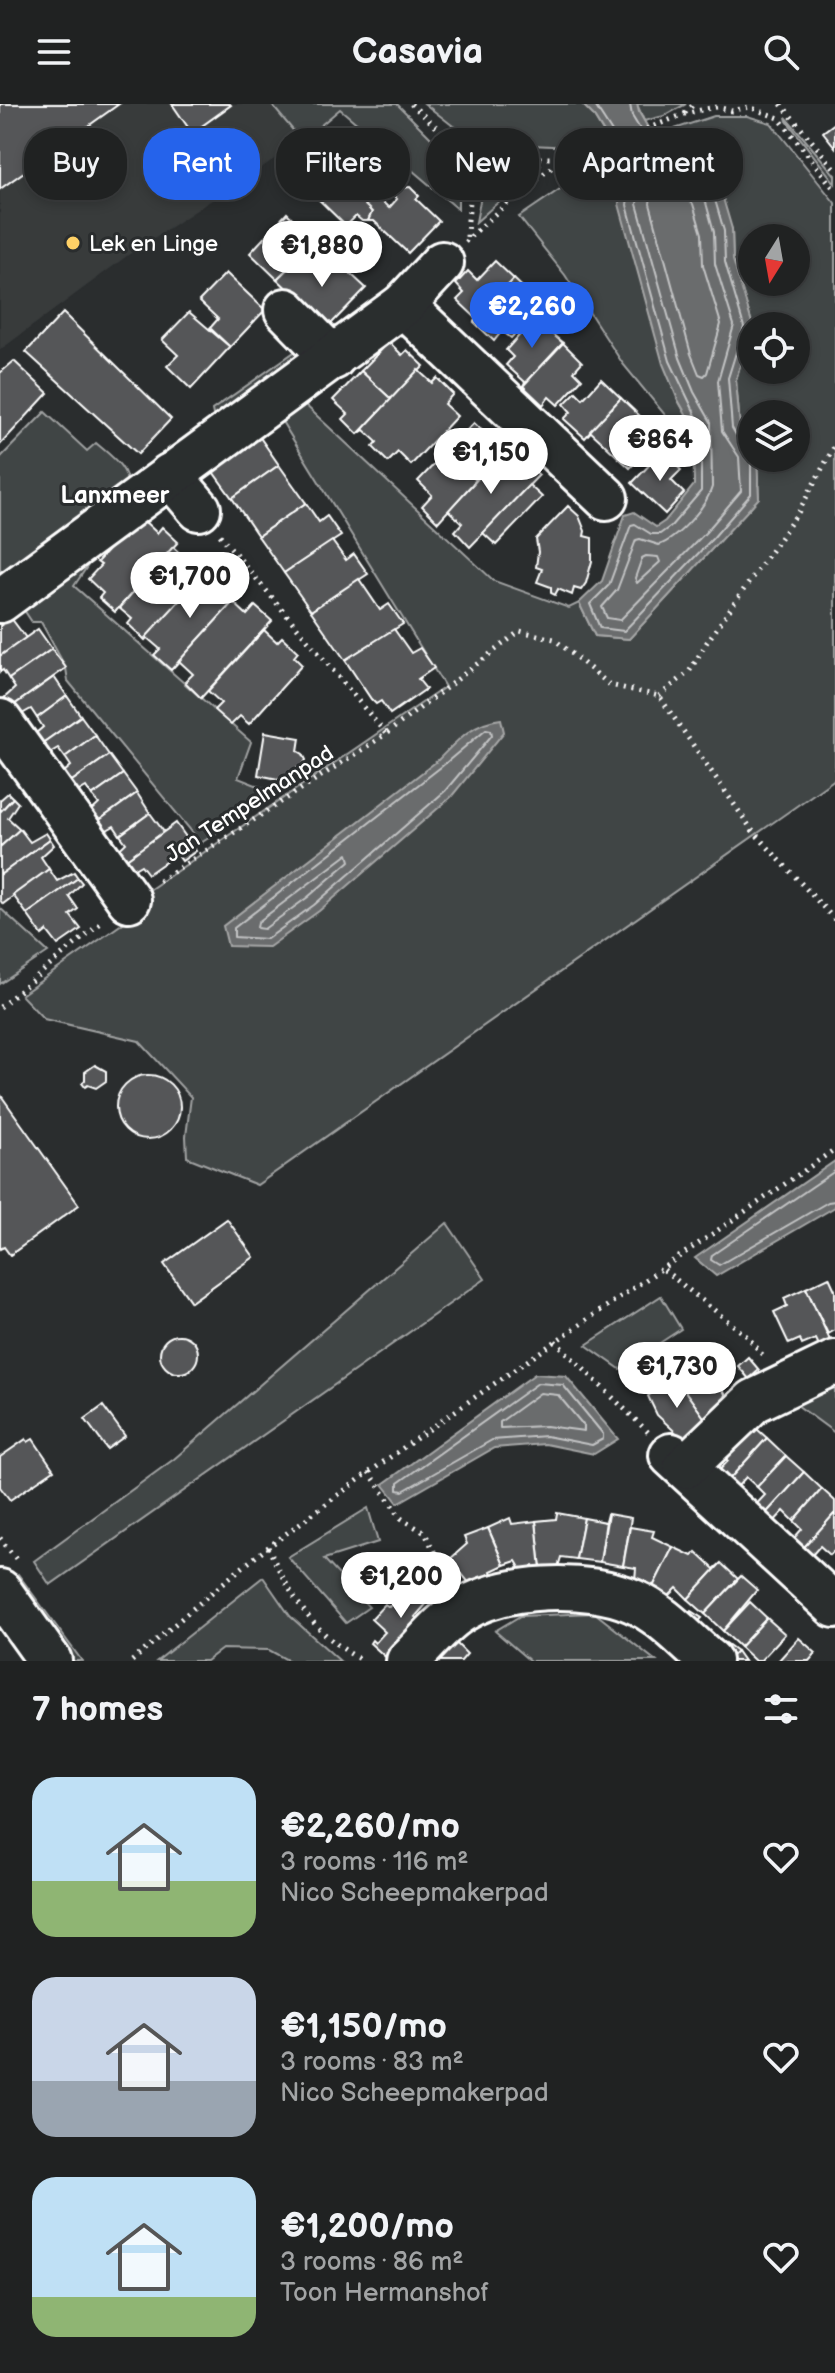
<!DOCTYPE html>
<html lang="en">
<head>
<meta charset="utf-8">
<style>
  :root { --surface:#202222; --page:#2d2f2f; --text:#f1f3f6; --muted:#a2a4a5; --line:#3d3f40; --accent:#2563eb }
  body { margin:0; font-family:"Balsamiq Sans",sans-serif; background:var(--page); color:var(--text); height:100vh; display:flex; flex-direction:column; font-size:30px; white-space:nowrap }
  * { box-sizing:border-box; margin:0 }
  p { font-size:26px; color:var(--muted) }
  .icon { flex:none; width:44px; height:44px; fill:none; stroke:currentColor; stroke-width:2; stroke-linecap:round; stroke-linejoin:round }
  .map { position:relative; height:1557px; overflow:hidden }
  .details { display:flex; flex-direction:column; background:var(--surface); flex:1 }
  .details>* { flex:none }
  .hud { position:absolute; left:24px; top:24px; width:788px; height:72px; display:flex; gap:16px }
  .needle { width:52px; rotate:191deg }
  .buttons { position:absolute; left:738px; top:120px; display:grid; gap:16px }
  .buttons a { display:grid; place-items:center; width:72px; height:72px; border-radius:50%; background:var(--surface); box-shadow:0 4px 12px #0003,0 0 0 2px var(--line); font-size:40px }
  .price { position:absolute; translate:-50% -68px; padding:0 18px; border-radius:28px; background:#fff; color:#222; font-size:26px; line-height:52px; filter:drop-shadow(0 2px 4px #0008) }
  .price::after { content:''; position:absolute; left:50%; top:48px; width:24px; height:18px; margin-left:-12px; background:inherit; clip-path:polygon(0 0,100% 0,50% 100%) }
  .price.active { background:var(--accent); color:#fff }
  ul { padding:0; list-style:none }
  li { display:flex; align-items:center; gap:24px; height:200px; padding:0 32px }
  li span { display:grid; place-items:center; flex:none; width:224px; height:160px; border-radius:24px; color:#555 }
  li>.icon { margin-inline-start:auto }
  span .icon { width:96px; height:96px; fill:#fffc; stroke-width:1 }
  li b { font-size:34px }
  h2 { display:flex; justify-content:space-between; align-items:center; height:96px; padding:0 32px; font-size:34px }
  .pill { padding:0 28px; border-radius:32px; background:var(--surface); box-shadow:0 4px 12px #0003,0 0 0 2px var(--line); font-size:28px; line-height:72px }
  .pill.active { background:var(--accent); color:#fff }
  header { display:flex; justify-content:space-between; align-items:center; height:104px; padding:0 32px; background:var(--surface); font-size:36px; font-weight:700 }
  .map>svg:first-child { display:block }
  .built { fill:#373a3b }
  .green { fill:#414445; stroke:#a0a2a2; stroke-width:2; fill-rule:evenodd }
  .water { fill:#6a6c6d; stroke:#a6a7a7; stroke-width:2 }
  .lines { fill:none; stroke-linecap:round; stroke-linejoin:round }
  .shore { stroke:#c3c4c5; stroke-width:2 }
  .building { fill:#555758; stroke:#fff; stroke-width:2 }
  .minor-casing { stroke:#fff; stroke-width:48 }
  .path { stroke:#fff; stroke-width:5; stroke-dasharray:2 6; stroke-linecap:butt }
  .minor { stroke:#2a2d2e; stroke-width:42 }
  .poi-dot { fill:#ffd166; stroke:#2a2d2e; stroke-width:3 }
  .labels { text-anchor:middle; stroke-width:6; stroke-linejoin:round; paint-order:stroke }
  .poi-label { font-size:22px; fill:#fff; stroke:#2a2d2e; text-anchor:start }
  .street-label { font-size:22px; fill:#fff; stroke:#2a2d2e }
  .neighbourhood-label { font-size:24px; font-weight:bold; fill:#fff; stroke:#2a2d2e }
</style>
</head>
<body>
<header><svg class="icon" aria-label="menu" viewBox="0 0 24 24"><path d="M4 6h16M4 12h16M4 18h16"/></svg>Casavia<svg class="icon" aria-label="search" viewBox="0 0 24 24"><circle cx="10" cy="10" r="6"/><path d="M15 15l6 6"/></svg></header>
<div class="map">
<svg width="835" height="1557" viewBox="0 0 835 1557">
  <rect width="100%" height="100%" fill="#2a2d2e"/>
  <filter id="ink" filterUnits="userSpaceOnUse"><feTurbulence type="fractalNoise" baseFrequency=".0125" numOctaves="2"/><feDisplacementMap in="SourceGraphic" scale="16" xChannelSelector="R" yChannelSelector="G"/><feConvolveMatrix kernelMatrix="1 2 1 2 8 2 1 2 1" color-interpolation-filters="sRGB"/></filter>
  <g filter="url(#ink)">
    <path class="built" d="M 0,0 L 271,0 L 302,37 L 131,149 L 0,246 Z"/>
    <g class="green">
      <path d="M 271,0 L 397,0 L 432,35 L 458,74 L 458,105 L 340,5 L 302,37 Z"/>
      <path d="M 425,0 L 582,0 L 593,11 L 610,39 L 594,44 L 491,39 L 453,22 Z"/>
      <path d="M 637,0 L 686,0 L 664,12 L 644,17 Z"/>
      <path d="M 714,12 L 747,12 L 771,19 L 835,99 L 835,675 L 257,1081 L 187,1053 L 186,1032 L 191,993 L 139,937 L 44,915 L 21,891 L 143,805 L 136,795 L 445,583 L 278,311 L 301,297 L 494,477 L 569,504 L 579,499 L 595,532 L 629,535 L 759,394 L 757,354 L 796,354 L 796,310 L 752,310 L 752,342 L 740,323 L 736,276 L 752,219 L 733,156 L 732,125 L 696,63 L 662,48 L 653,32 ZM 752,134 L 796,134 L 796,178 L 752,178 ZM 752,222 L 796,222 L 796,266 L 752,266 Z"/>
      <path d="M 786,13 L 835,71 L 835,79 L 787,17 Z"/>
      <path d="M 470,50 L 489,56 L 540,61 L 476,118 L 483,81 Z"/>
      <path d="M 624,60 L 619,98 L 678,296 L 693,324 L 693,345 L 623,260 L 565,171 L 519,113 L 594,62 Z"/>
      <path d="M 300,244 L 309,257 L 215,320 L 212,306 Z"/>
      <path d="M 45,308 L 87,347 L 96,339 C 112,353 130,364 127,386 L 0,478 L 0,354 Z"/>
      <path d="M 110,429 L 74,482 L 251,638 L 238,674 L 276,689 L 201,739 L 68,577 L 66,564 L 41,518 L 32,518 L 20,500 Z"/>
      <path d="M 0,804 L 48,848 L 0,880 Z"/>
      <path d="M 447,1119 L 485,1175 L 50,1481 L 34,1457 L 174,1355 Z"/>
      <path d="M 661,1192 L 681,1225 L 620,1265 L 586,1241 Z"/>
      <path d="M 835,1268 L 835,1329 L 782,1290 Z"/>
      <path d="M 368,1404 L 378,1438 L 324,1455 L 369,1503 L 346,1519 L 288,1453 Z"/>
      <path d="M 18,1470 L 82,1557 L 68,1557 L 9,1476 Z"/>
      <path d="M 263,1473 L 290,1512 L 340,1557 L 289,1557 L 269,1546 L 222,1545 L 206,1557 L 157,1557 Z"/>
      <path d="M 595,1509 L 656,1557 L 530,1557 L 495,1527 L 520,1512 Z"/>
    </g>
    <g class="water">
      <path d="M 582,0 L 637,0 L 639,8 L 662,48 L 696,63 L 720,84 L 732,125 L 733,156 L 752,219 L 736,276 L 740,323 L 752,342 L 752,354 L 757,354 L 759,394 L 629,535 L 595,532 L 579,499 L 602,477 L 625,411 L 634,408 L 656,423 L 665,417 L 694,381 L 693,322 L 678,296 L 663,260 L 619,100 L 625,62 L 593,11 Z"/>
      <path d="M 501,615 L 504,628 L 451,693 L 319,807 L 269,843 L 228,842 L 223,822 L 437,657 C 457,637 472,618 501,615 Z"/>
      <path d="M 835,1057 L 835,1103 L 716,1172 L 695,1154 Z"/>
      <path d="M 535,1270 L 566,1272 L 618,1335 L 594,1350 L 545,1340 L 494,1344 L 398,1399 L 383,1380 Z"/>
    </g>
    <g class="lines">
      <g class="shore">
        <path d="M 594,0 L 632,59 L 627,101 L 670,257 L 701,322 L 701,387 L 671,422 L 660,430 L 651,430 L 635,420 L 631,421 L 609,481 L 590,500 L 600,524 L 624,527 L 713,434 L 751,390 L 751,348 L 742,341 L 732,324 L 728,274 L 744,223 L 725,158 L 724,127 L 713,89 L 692,70 L 657,53 L 632,12 L 630,0"/>
        <path d="M 647,59 L 686,79 L 705,95 L 714,128 L 715,160 L 734,221 L 718,277 L 722,327 L 739,353 L 741,387 L 706,428 L 620,516 L 607,514 L 602,503 L 617,486 L 636,436 L 640,435 L 659,441 C 677,435 707,402 712,383 L 711,318 L 694,288 L 680,254 L 637,100 L 643,62 Z"/>
        <path d="M 655,78 L 680,89 L 693,100 L 702,130 L 703,161 L 721,220 L 707,269 L 704,272 L 699,270 L 691,250 L 650,100 L 652,81 Z"/>
        <path d="M 646,452 L 658,453 L 660,458 L 637,479 L 635,474 L 642,454 Z"/>
        <path d="M 486,625 L 491,626 L 492,631 L 445,687 L 314,801 L 267,835 L 234,833 L 234,824 L 441,663 Z"/>
        <path d="M 348,750 L 350,757 L 308,793 L 264,825 L 257,824 L 258,818 Z"/>
        <path d="M 835,1067 L 712,1151 L 711,1156 L 719,1161 L 828,1098 L 835,1097"/>
        <path d="M 538,1279 L 563,1281 L 603,1330 L 603,1335 L 592,1341 L 546,1332 L 492,1336 L 403,1387 L 398,1386 L 398,1379 Z"/>
        <path d="M 540,1289 L 558,1291 L 584,1322 L 584,1327 L 546,1322 L 500,1324 L 500,1318 Z"/>
      </g>
    </g>
    <g class="building">
      <path d="M 0,0 L 119,0 L 0,85 Z"/>
      <path d="M 172,0 L 230,0 L 231,1 L 192,29 Z"/>
      <path d="M 835,19 L 835,43 L 823,28 Z"/>
      <path d="M 337,66 L 353,66 L 377,89 L 365,101 L 372,108 L 368,117 L 362,117 L 356,112 L 346,122 L 314,91 Z"/>
      <path d="M 410,83 L 419,92 L 416,95 L 439,117 L 408,149 L 374,117 L 368,117 L 372,108 L 365,101 L 375,91 L 389,104 L 397,95 L 394,92 L 402,84 Z"/>
      <path d="M 287,109 L 315,136 L 277,175 L 250,149 Z"/>
      <path d="M 301,152 L 323,173 L 338,158 L 366,184 L 328,223 L 277,175 Z"/>
      <path d="M 495,157 L 514,175 L 474,218 L 476,214 L 457,196 L 464,189 L 456,180 L 468,167 L 477,176 Z"/>
      <path d="M 226,169 L 265,206 L 230,243 L 210,224 L 218,215 L 199,197 Z"/>
      <path d="M 514,175 L 534,194 L 525,204 L 534,210 L 511,234 L 502,227 L 494,237 L 474,218 Z"/>
      <path d="M 189,208 L 230,243 L 191,285 L 167,262 L 178,251 L 162,236 Z"/>
      <path d="M 63,209 L 171,315 L 138,350 L 26,248 Z"/>
      <path d="M 534,215 L 563,239 L 523,282 L 525,278 L 506,261 L 513,253 L 506,246 Z"/>
      <path d="M 389,238 L 402,251 L 407,246 L 424,262 L 391,295 L 361,267 Z"/>
      <path d="M 563,239 L 582,258 L 574,267 L 582,275 L 558,301 L 549,293 L 543,301 L 523,282 Z"/>
      <path d="M 14,257 L 48,289 L 0,341 L 0,269 Z"/>
      <path d="M 418,266 L 432,279 L 437,274 L 453,290 L 444,300 L 457,312 L 411,361 L 398,348 L 388,358 L 373,343 L 377,338 L 364,326 L 358,330 Z"/>
      <path d="M 361,267 L 391,295 L 358,330 L 343,315 L 348,310 L 333,296 Z"/>
      <path d="M 601,275 L 621,294 L 585,334 L 564,315 L 571,308 L 564,300 L 576,288 L 583,295 Z"/>
      <path d="M 621,294 L 641,313 L 632,323 L 641,331 L 619,354 L 590,327 Z"/>
      <path d="M 474,319 L 488,332 L 493,327 L 509,343 L 476,376 L 446,348 Z"/>
      <path d="M 259,332 L 279,361 L 232,394 L 211,365 Z"/>
      <path d="M 634,339 L 645,348 L 630,364 L 619,354 Z"/>
      <path d="M 504,347 L 517,360 L 522,355 L 539,371 L 470,443 L 455,427 L 462,419 L 448,406 Z"/>
      <path d="M 446,348 L 476,376 L 438,418 L 422,402 L 432,391 L 418,377 Z"/>
      <path d="M 662,348 L 681,366 L 671,376 L 684,389 L 665,410 L 632,379 Z"/>
      <path d="M 279,361 L 306,399 L 258,432 L 232,394 Z"/>
      <path d="M 529,381 L 542,393 L 496,441 L 483,429 Z"/>
      <path d="M 306,399 L 319,418 L 327,412 L 341,432 L 284,469 L 258,432 Z"/>
      <path d="M 568,402 L 579,412 L 585,427 L 584,432 L 592,434 L 592,457 L 586,479 L 581,486 L 574,484 L 572,491 L 558,485 L 555,491 L 551,489 L 551,483 L 537,478 L 542,465 L 536,463 L 538,448 L 536,435 Z"/>
      <path d="M 142,415 L 157,429 L 162,423 L 178,438 L 115,508 L 99,494 L 103,489 L 88,475 L 101,461 L 97,458 L 121,432 L 124,435 Z"/>
      <path d="M 332,437 L 346,456 L 354,450 L 368,470 L 311,507 L 284,469 Z"/>
      <path d="M 173,443 L 187,456 L 196,447 L 212,462 L 145,536 L 128,520 L 132,515 L 119,504 Z"/>
      <path d="M 203,471 L 217,484 L 222,478 L 238,493 L 171,566 L 154,551 L 160,545 L 146,533 Z"/>
      <path d="M 359,475 L 380,506 L 389,500 L 403,520 L 345,556 L 311,507 Z"/>
      <path d="M 233,498 L 247,511 L 255,502 L 272,517 L 201,594 L 185,578 L 193,570 L 179,557 Z"/>
      <path d="M 11,514 L 26,534 L 0,552 L 0,522 Z"/>
      <path d="M 38,525 L 52,545 L 9,575 L 3,566 L 0,568 L 0,552 Z"/>
      <path d="M 394,525 L 411,549 L 420,544 L 434,564 L 418,575 L 426,585 L 390,610 L 381,597 L 376,600 L 371,595 L 345,556 Z"/>
      <path d="M 264,526 L 277,538 L 282,533 L 298,548 L 294,553 L 302,561 L 249,620 L 240,612 L 231,621 L 214,606 L 221,599 L 208,587 Z"/>
      <path d="M 52,545 L 66,564 L 7,606 L 1,597 L 15,584 L 9,575 Z"/>
      <path d="M 54,573 L 67,592 L 37,614 L 31,605 L 13,615 L 7,606 Z"/>
      <path d="M 67,592 L 81,612 L 34,645 L 28,636 L 43,623 L 37,614 Z"/>
      <path d="M 81,612 L 95,631 L 65,653 L 58,644 L 41,654 L 34,645 Z"/>
      <path d="M 265,628 L 300,634 L 298,647 L 303,650 L 306,656 L 302,663 L 295,665 L 293,678 L 258,671 Z"/>
      <path d="M 95,631 L 109,651 L 62,684 L 56,675 L 71,662 L 65,653 Z"/>
      <path d="M 109,651 L 123,670 L 92,692 L 86,683 L 69,693 L 62,684 Z"/>
      <path d="M 123,670 L 137,689 L 90,723 L 84,714 L 99,700 L 92,692 Z"/>
      <path d="M 8,689 L 13,694 L 0,708 L 0,696 Z"/>
      <path d="M 137,689 L 150,709 L 120,731 L 114,722 L 96,732 L 90,723 Z"/>
      <path d="M 13,694 L 18,699 L 8,714 L 20,725 L 0,743 L 0,708 Z"/>
      <path d="M 150,709 L 164,728 L 117,762 L 111,753 L 126,739 L 120,731 Z"/>
      <path d="M 176,719 L 196,747 L 182,757 L 177,750 L 148,770 L 141,761 L 124,771 L 117,762 Z"/>
      <path d="M 20,725 L 30,738 L 46,729 L 50,735 L 0,771 L 0,743 Z"/>
      <path d="M 50,735 L 54,741 L 41,753 L 49,765 L 3,800 L 0,796 L 0,771 Z"/>
      <path d="M 49,765 L 57,777 L 74,768 L 78,774 L 27,810 L 13,791 Z"/>
      <path d="M 78,774 L 82,779 L 69,792 L 78,805 L 70,811 L 81,825 L 58,841 L 47,827 L 42,831 L 27,810 Z"/>
      <path d="M 95,961 L 106,967 L 106,977 L 96,984 L 88,981 L 85,983 L 82,979 L 85,976 L 85,968 Z"/>
      <circle cx="148" cy="1003" r="32"/>
      <path d="M 0,990 L 79,1101 L 10,1151 L 4,1143 L 0,1145 Z"/>
      <path d="M 227,1115 L 254,1153 L 191,1198 L 164,1160 Z"/>
      <path d="M 829,1173 L 835,1186 L 835,1226 L 828,1230 L 806,1184 Z"/>
      <path d="M 806,1184 L 835,1247 L 826,1256 L 816,1235 L 802,1241 L 800,1235 L 789,1240 L 774,1208 L 787,1202 L 784,1194 Z"/>
      <circle cx="179" cy="1250" r="19"/>
      <path d="M 748,1253 L 759,1266 L 749,1275 L 738,1262 Z"/>
      <path d="M 699,1254 L 715,1268 L 730,1301 L 708,1319 L 674,1272 Z"/>
      <path d="M 674,1272 L 708,1319 L 686,1338 L 657,1311 L 648,1292 Z"/>
      <path d="M 103,1302 L 125,1332 L 107,1345 L 85,1315 Z"/>
      <path d="M 747,1316 L 767,1334 L 723,1382 L 713,1373 L 728,1357 L 718,1348 Z"/>
      <path d="M 767,1334 L 786,1352 L 757,1383 L 746,1373 L 731,1390 L 723,1382 Z"/>
      <path d="M 26,1335 L 28,1338 L 33,1335 L 54,1366 L 10,1396 L 0,1383 L 0,1353 Z"/>
      <path d="M 786,1352 L 804,1368 L 760,1416 L 750,1407 L 765,1391 L 757,1383 Z"/>
      <path d="M 804,1368 L 822,1385 L 794,1417 L 784,1407 L 768,1424 L 760,1416 Z"/>
      <path d="M 822,1385 L 835,1397 L 835,1409 L 797,1451 L 787,1442 L 802,1425 L 794,1417 Z"/>
      <path d="M 557,1409 L 584,1414 L 576,1455 L 561,1453 L 558,1463 L 541,1465 L 536,1417 L 556,1415 Z"/>
      <path d="M 835,1409 L 835,1446 L 830,1451 L 820,1442 L 805,1459 L 797,1451 Z"/>
      <path d="M 607,1410 L 600,1458 L 576,1455 L 584,1414 L 605,1418 Z"/>
      <path d="M 608,1410 L 631,1414 L 623,1462 L 600,1458 Z"/>
      <path d="M 510,1414 L 512,1420 L 536,1417 L 541,1465 L 522,1467 L 516,1457 L 504,1461 L 488,1424 Z"/>
      <path d="M 630,1423 L 654,1427 L 652,1433 L 673,1443 L 652,1485 L 635,1476 L 636,1464 L 623,1462 Z"/>
      <path d="M 488,1424 L 504,1461 L 491,1467 L 494,1479 L 470,1480 L 450,1455 L 467,1440 L 464,1433 Z"/>
      <path d="M 673,1443 L 692,1452 L 696,1448 L 714,1465 L 721,1459 L 688,1495 L 677,1484 L 668,1493 L 652,1485 Z"/>
      <path d="M 721,1459 L 738,1475 L 705,1510 L 688,1495 Z"/>
      <path d="M 741,1472 L 757,1486 L 723,1527 L 705,1510 Z"/>
      <path d="M 416,1474 L 434,1491 L 415,1513 L 425,1522 L 390,1557 L 370,1539 L 372,1536 L 375,1539 L 385,1528 L 371,1515 L 385,1500 L 389,1503 Z"/>
      <path d="M 750,1498 L 767,1514 L 740,1543 L 723,1527 Z"/>
      <path d="M 691,1507 L 702,1514 L 691,1526 L 683,1518 Z"/>
      <path d="M 767,1514 L 785,1530 L 760,1557 L 755,1557 L 740,1543 Z"/>
      <path d="M 450,1533 L 467,1550 L 461,1557 L 427,1557 Z"/>
      <path d="M 799,1534 L 816,1549 L 809,1557 L 778,1557 Z"/>
      <path d="M 726,1539 L 737,1547 L 727,1557 L 719,1551 Z"/>
      <path d="M 737,1547 L 744,1557 L 727,1557 Z"/>
    </g>
    <g class="lines">
      <g class="minor-casing">
        <g id="minor">
          <path d="M 403,201 L 606,394"/>
          <path d="M 286,206 L 333,254"/>
          <path d="M 170,371 L 199,405"/>
          <path d="M 0,497 L 403,201 L 442,159"/>
          <path d="M 0,617 L 129,796"/>
          <path d="M 671,1351 L 835,1502"/>
          <path d="M 685,1363 L 754,1297 L 835,1258"/>
          <path d="M 0,1487 L 50,1557"/>
          <path d="M 408,1557 C 426,1540 439,1521 461,1507 C 504,1480 587,1477 633,1497 C 663,1510 686,1537 710,1557"/>
        </g>
      </g>
      <g class="path">
        <path d="M 411,0 L 444,30 L 462,39 L 496,49 L 534,54 L 565,54 L 592,46 L 685,10 L 705,5 L 717,3 L 732,7 L 749,3 L 779,14 L 835,86"/>
        <path d="M 781,0 L 835,65"/>
        <path d="M 685,9 L 694,0"/>
        <path d="M 447,34 C 484,75 467,89 467,136"/>
        <path d="M 465,138 C 496,108 529,79 564,55"/>
        <path d="M 220,431 L 386,630"/>
        <path d="M 659,592 L 689,568 L 707,538 L 799,407 L 835,341"/>
        <path d="M 159,777 L 386,630 L 520,527 L 554,535 L 610,581 L 659,592 L 752,726 L 835,816"/>
        <path d="M 0,903 L 102,818"/>
        <path d="M 664,1166 L 748,1233 L 765,1254"/>
        <path d="M 555,1237 L 648,1328"/>
        <path d="M 369,1368 L 401,1414 L 425,1429 L 448,1476"/>
        <path d="M 0,1434 L 17,1456"/>
        <path d="M 268,1443 C 291,1493 313,1530 363,1557"/>
        <path d="M 132,1557 C 178,1518 223,1477 271,1441 C 454,1302 647,1177 835,1045"/>
      </g>
      <use href="#minor" class="minor"/>
    </g>
  </g>
  <circle class="poi-dot" cx="73" cy="139" r="8"/>
  <g class="labels">
    <g class="poi-label">
      <text x="89" y="147">Lek en Linge</text>
    </g>
    <g class="street-label">
      <text transform="translate(249 699) rotate(-33)" y="8">Jan Tempelmanpad</text>
    </g>
    <g class="neighbourhood-label">
      <text x="115" y="399">Lanxmeer</text>
    </g>
  </g>
</svg>
<div class="buttons">
<a><svg class="needle" viewBox="-14 -14 28 28"><path d="M0-13l5 13h-10z" fill="#e53935"/><path d="M0 13l5-13h-10z" fill="#a2a4a5"/></svg></a>
<a><svg class="icon" aria-label="locate" viewBox="0 0 24 24"><circle cx="12" cy="12" r="6"/><path d="M12 2v4M12 18v4M2 12h4M18 12h4"/></svg></a>
<a><svg class="icon" aria-label="layers" viewBox="0 0 24 24"><path d="M12 4l9 5-9 5-9-5zM3 14l9 5 9-5"/></svg></a>
</div>
<b class="price" style="left:322px;top:185px">€1,880</b>
<b class="price active" style="left:532px;top:246px">€2,260</b>
<b class="price" style="left:660px;top:379px">€864</b>
<b class="price" style="left:491px;top:392px">€1,150</b>
<b class="price" style="left:190px;top:516px">€1,700</b>
<b class="price" style="left:677px;top:1306px">€1,730</b>
<b class="price" style="left:401px;top:1516px">€1,200</b>
<div class="hud">
<a class="pill">Buy</a>
<a class="pill active">Rent</a>
<a class="pill">Filters</a>
<a class="pill">New</a>
<a class="pill">Apartment</a>
</div>
</div>
<section class="details">
<h2>7 homes<svg class="icon" aria-label="filters" viewBox="0 0 24 24"><path d="M4 7h16M4 17h16"/><circle cx="9" cy="7" r="2"/><circle cx="15" cy="17" r="2"/></svg></h2>
<ul>
<li><span style="background:linear-gradient(#bfe0f5 65%,#8fb573 0)"><svg class="icon" aria-label="home" viewBox="0 0 24 24"><path d="M3 11l9-7 9 7M6 9v11h12V9"/></svg></span><div><b>€2,260/mo</b><p>3 rooms · 116 m²</p><p>Nico Scheepmakerpad</p></div><svg class="icon" aria-label="heart" viewBox="0 0 24 24"><path d="M12 20l-8-8c-3-5 5-10 8-4 3-6 11-1 8 4z"/></svg></li>
<li><span style="background:linear-gradient(#c9d6e8 65%,#9aa5b1 0)"><svg class="icon" aria-label="home" viewBox="0 0 24 24"><path d="M3 11l9-7 9 7M6 9v11h12V9"/></svg></span><div><b>€1,150/mo</b><p>3 rooms · 83 m²</p><p>Nico Scheepmakerpad</p></div><svg class="icon" aria-label="heart" viewBox="0 0 24 24"><path d="M12 20l-8-8c-3-5 5-10 8-4 3-6 11-1 8 4z"/></svg></li>
<li><span style="background:linear-gradient(#bfe0f5 75%,#8fb573 0)"><svg class="icon" aria-label="home" viewBox="0 0 24 24"><path d="M3 11l9-7 9 7M6 9v11h12V9"/></svg></span><div><b>€1,200/mo</b><p>3 rooms · 86 m²</p><p>Toon Hermanshof</p></div><svg class="icon" aria-label="heart" viewBox="0 0 24 24"><path d="M12 20l-8-8c-3-5 5-10 8-4 3-6 11-1 8 4z"/></svg></li>
</ul>
</section>
</body>
</html>
